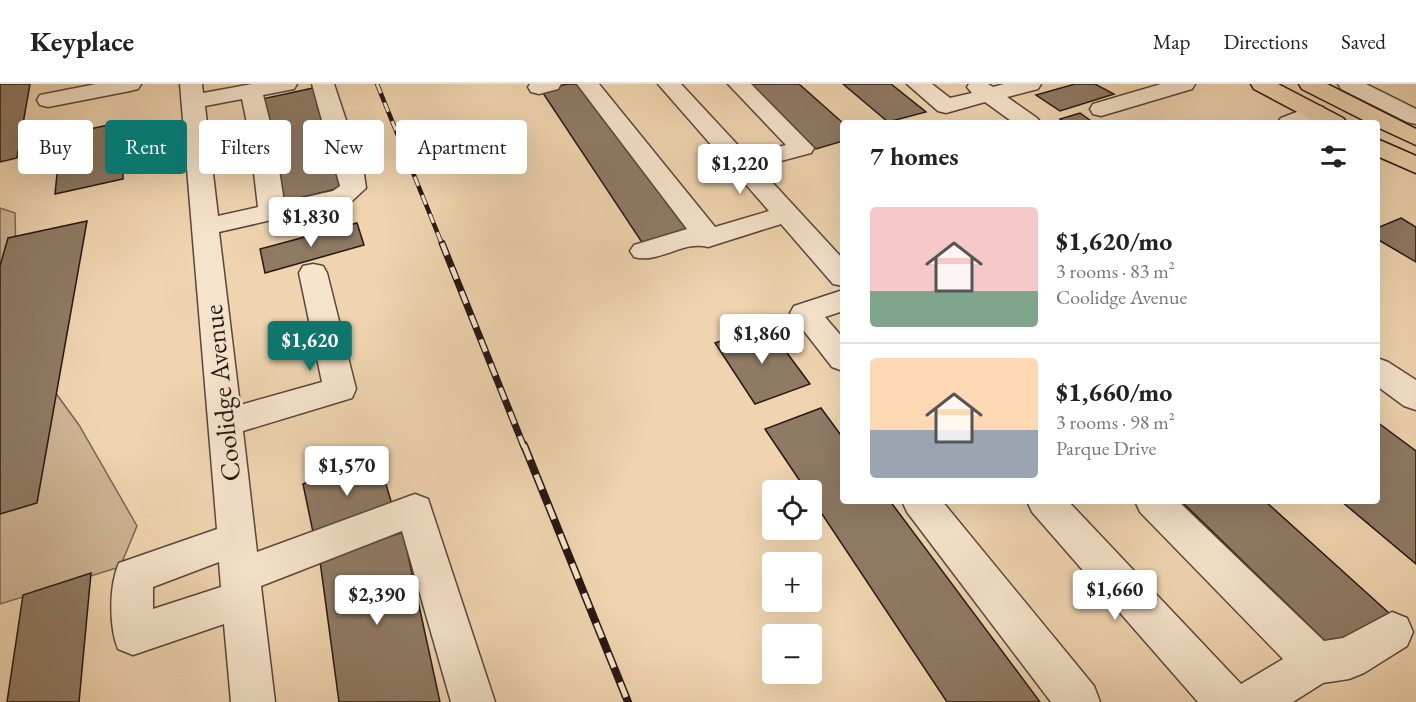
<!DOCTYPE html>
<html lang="en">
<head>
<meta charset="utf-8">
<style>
  :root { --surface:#fff; --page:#f2f2f2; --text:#222; --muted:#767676; --line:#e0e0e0; --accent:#0f766e }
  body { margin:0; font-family:"EB Garamond",serif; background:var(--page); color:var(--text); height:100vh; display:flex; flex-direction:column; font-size:22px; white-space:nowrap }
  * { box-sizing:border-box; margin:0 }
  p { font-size:20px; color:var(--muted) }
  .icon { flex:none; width:33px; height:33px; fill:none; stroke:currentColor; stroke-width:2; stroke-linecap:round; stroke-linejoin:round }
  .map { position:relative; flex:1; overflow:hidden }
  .panel { position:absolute; left:840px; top:36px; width:540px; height:384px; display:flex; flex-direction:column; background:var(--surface); border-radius:6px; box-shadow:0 6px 24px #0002 }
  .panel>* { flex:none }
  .top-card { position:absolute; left:18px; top:36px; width:570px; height:54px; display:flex; gap:12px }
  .controls { position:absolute; left:762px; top:396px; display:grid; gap:12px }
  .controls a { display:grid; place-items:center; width:60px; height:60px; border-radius:6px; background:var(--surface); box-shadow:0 6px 24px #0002; font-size:30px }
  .price { position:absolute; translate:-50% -51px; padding:0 14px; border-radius:6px; background:#fff; color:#222; font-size:20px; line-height:39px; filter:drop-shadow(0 2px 3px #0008) }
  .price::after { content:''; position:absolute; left:50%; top:36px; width:18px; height:14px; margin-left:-9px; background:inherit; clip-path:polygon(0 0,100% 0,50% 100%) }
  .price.current { background:var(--accent); color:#fff }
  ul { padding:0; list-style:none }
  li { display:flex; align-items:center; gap:18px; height:150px; padding:0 30px }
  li+li { border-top:2px solid var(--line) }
  li span { display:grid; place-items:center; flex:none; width:168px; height:120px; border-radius:6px; color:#555 }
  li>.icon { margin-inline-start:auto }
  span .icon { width:72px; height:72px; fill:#fffc; stroke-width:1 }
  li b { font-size:26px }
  h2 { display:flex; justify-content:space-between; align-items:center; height:72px; padding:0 30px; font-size:26px }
  .tag { padding:0 21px; border-radius:6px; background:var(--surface); box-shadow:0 6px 24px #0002; font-size:21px; line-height:54px }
  .tag.current { background:var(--accent); color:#fff }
  header { display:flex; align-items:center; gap:36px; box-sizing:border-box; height:84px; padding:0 30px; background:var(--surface); border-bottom:2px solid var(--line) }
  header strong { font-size:28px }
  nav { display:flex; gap:33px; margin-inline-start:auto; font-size:21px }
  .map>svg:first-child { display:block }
  .green { fill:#cdb494; stroke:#7a6654; stroke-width:1.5 }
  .building { fill:#8f7a64; stroke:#261813; stroke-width:1.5 }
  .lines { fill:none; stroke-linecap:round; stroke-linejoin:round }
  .minor-casing { stroke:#58473a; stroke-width:3 }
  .major-casing { stroke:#261813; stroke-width:3 }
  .minor { fill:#f5e3cb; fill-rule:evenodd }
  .major { fill:#efd4af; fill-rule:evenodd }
  .rail-far2-casing { stroke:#261813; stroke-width:4.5 }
  .rail-far1-casing { stroke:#261813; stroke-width:7 }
  .rail-casing { stroke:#261813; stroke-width:8 }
  .rail-far2 { stroke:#f5e3cb; stroke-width:3; stroke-dasharray:10; stroke-linecap:butt }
  .rail-far1 { stroke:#f5e3cb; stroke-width:4.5; stroke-dasharray:13; stroke-linecap:butt }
  .rail { stroke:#f5e3cb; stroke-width:5; stroke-dasharray:16; stroke-linecap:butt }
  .labels { text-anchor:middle; stroke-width:6; stroke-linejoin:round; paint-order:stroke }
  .street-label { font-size:27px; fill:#261813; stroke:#f5e3cb }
</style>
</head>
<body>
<header>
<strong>Keyplace</strong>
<nav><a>Map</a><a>Directions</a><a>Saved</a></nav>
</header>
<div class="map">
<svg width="1416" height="618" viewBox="0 0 1416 618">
  <rect width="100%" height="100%" fill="#efd4af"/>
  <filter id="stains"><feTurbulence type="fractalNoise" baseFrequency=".00333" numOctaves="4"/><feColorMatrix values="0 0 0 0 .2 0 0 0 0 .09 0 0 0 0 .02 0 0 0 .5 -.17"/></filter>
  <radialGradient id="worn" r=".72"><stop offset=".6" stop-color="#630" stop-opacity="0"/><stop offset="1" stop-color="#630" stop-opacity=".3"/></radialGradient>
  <path class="green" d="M 0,124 L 15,129 L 16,171 L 4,238 L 79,341 L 137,442 L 120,483 L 0,520 Z"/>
  <g class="building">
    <path d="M 0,0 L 30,0 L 17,74 L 0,78 Z"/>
    <path d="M 568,0 L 583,0 L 691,146 L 643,160 L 541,6 Z"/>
    <path d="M 749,0 L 799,0 L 843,39 L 843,57 L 816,65 Z"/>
    <path d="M 843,0 L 891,0 L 926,28 L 888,38 Z"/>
    <path d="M 1075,0 L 1095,0 L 1114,10 L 1060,27 L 1036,11 Z"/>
    <path d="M 318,3 L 348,102 L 284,118 L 262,15 Z"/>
    <path d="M 1080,29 L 1094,39 L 1065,39 L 1060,35 Z"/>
    <path d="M 123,38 L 123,95 L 55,110 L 61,51 Z"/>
    <path d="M 1401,134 L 1416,143 L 1416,178 L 1377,155 L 1377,144 Z"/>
    <path d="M 87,137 L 37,419 L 0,430 L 0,182 L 8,154 Z"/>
    <path d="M 357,139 L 364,161 L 265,189 L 260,165 Z"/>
    <path d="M 767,242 L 810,300 L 755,320 L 715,259 Z"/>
    <path d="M 821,324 L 843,354 L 843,417 L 890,417 L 1040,618 L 947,618 L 812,415 L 812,406 L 806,406 L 765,345 Z"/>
    <path d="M 1377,338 L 1416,367 L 1416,480 L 1341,417 L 1377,417 Z"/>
    <path d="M 378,373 L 393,424 L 314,453 L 303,400 Z"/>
    <path d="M 1181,417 L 1265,417 L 1389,529 L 1331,563 Z"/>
    <path d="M 403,448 L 440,618 L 339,618 L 320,477 Z"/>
    <path d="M 91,489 L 79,618 L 7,618 L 23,511 Z"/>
  </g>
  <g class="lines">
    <g class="minor-casing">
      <g id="minor">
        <path d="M 96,0 L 141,0 L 138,5 L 130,7 L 48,23 L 40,21 L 37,16 L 40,11 Z"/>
        <path d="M 180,0 L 202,0 L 203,9 L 252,0 L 297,0 L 294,5 L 263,11 L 274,54 L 284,118 L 333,107 L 340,102 L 312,0 L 334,0 L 364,90 L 366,104 L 351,118 L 219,148 L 240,321 L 322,298 L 299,189 L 303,182 L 313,180 L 323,182 L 327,189 L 356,305 L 352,314 L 243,347 L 257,468 L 415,410 L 428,415 L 495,618 L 451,618 L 402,447 L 261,502 L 275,618 L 231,618 L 224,540 L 133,571 L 118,565 C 109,543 109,501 119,479 L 217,445 ZM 242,15 L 250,54 L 258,123 L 218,132 L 205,22 ZM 219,478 L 221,503 L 153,525 L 153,503 Z"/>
        <path d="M 530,0 L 561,0 L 558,5 L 539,10 L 531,8 L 528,3 Z"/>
        <path d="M 577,0 L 599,0 L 715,143 L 769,127 L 658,0 L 681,0 L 747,71 L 786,61 L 728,0 L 751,0 L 814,64 L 811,69 L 758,83 L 843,175 L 843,202 L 833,200 L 781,140 L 708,163 C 683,156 659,180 634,173 L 630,167 L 634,161 L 687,145 Z"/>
        <path d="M 907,0 L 932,0 L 950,14 L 972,9 L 967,3 L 969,0 L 988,0 L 993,3 L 1004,0 L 1041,0 L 1038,5 L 1007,13 L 1037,34 L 1041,39 L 1014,39 L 985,18 L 946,29 L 938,27 Z"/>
        <path d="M 1161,0 L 1195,0 L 1192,5 L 1101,32 L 1093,30 L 1090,25 L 1093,20 Z"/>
        <path d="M 1338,0 L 1366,0 L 1416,25 L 1416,40 L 1407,38 L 1341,5 Z"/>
        <path d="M 1315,21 L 1323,23 L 1326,28 C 1316,43 1293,39 1277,39 L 1281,34 Z"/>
        <path d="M 843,206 L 843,227 L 825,233 L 843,254 L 843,287 L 832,283 L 790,229 L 794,222 Z"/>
        <path d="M 1377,274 L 1388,278 L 1416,296 L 1416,326 L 1404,322 L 1377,302 Z"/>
        <path d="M 902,417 L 942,417 L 1094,602 L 1100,618 L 1051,618 L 907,428 Z"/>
        <path d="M 1027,417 L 1068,417 L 1241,600 L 1283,575 L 1140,428 L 1135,417 L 1178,417 L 1324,557 L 1343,554 L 1392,528 L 1407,534 L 1413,548 L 1407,562 L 1364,589 L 1349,595 L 1323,599 L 1293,618 L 1198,618 L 1032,428 Z"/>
      </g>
    </g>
    <g class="major-casing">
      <g id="major">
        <path d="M 1251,0 L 1278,0 L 1343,34 L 1347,39 L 1318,39 L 1254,5 Z"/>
        <path d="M 1299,0 L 1327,0 L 1416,45 L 1416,61 L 1377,43 L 1377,39 L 1369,39 L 1302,5 Z"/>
        <path d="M 1377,55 L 1416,72 L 1416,89 L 1377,72 Z"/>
      </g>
    </g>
    <use href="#minor" class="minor"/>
    <use href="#major" class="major"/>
    <g class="rail-far2-casing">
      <path id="rail-far2" d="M 377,0 L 442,160"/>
    </g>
    <g class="rail-far1-casing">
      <path id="rail-far1" d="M 442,159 L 524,363"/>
    </g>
    <g class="rail-casing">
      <path id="rail" d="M 524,361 L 628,618"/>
    </g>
    <use href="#rail-far2" class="rail-far2"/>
    <use href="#rail-far1" class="rail-far1"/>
    <use href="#rail" class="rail"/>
  </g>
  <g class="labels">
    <g class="street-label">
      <text transform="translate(222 309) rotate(-96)" y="9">Coolidge Avenue</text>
    </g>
  </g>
  <rect width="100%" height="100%" filter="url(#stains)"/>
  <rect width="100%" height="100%" fill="url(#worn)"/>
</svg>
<div class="controls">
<a><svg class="icon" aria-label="locate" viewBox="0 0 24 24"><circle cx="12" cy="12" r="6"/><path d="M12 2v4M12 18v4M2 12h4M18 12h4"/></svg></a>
<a>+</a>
<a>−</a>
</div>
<b class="price" style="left:740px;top:111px">$1,220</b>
<b class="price" style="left:311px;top:164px">$1,830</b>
<b class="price" style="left:762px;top:281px">$1,860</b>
<b class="price current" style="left:310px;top:288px">$1,620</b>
<b class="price" style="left:347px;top:413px">$1,570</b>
<b class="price" style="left:1115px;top:537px">$1,660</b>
<b class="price" style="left:377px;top:542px">$2,390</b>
<div class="top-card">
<a class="tag">Buy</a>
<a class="tag current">Rent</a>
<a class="tag">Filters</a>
<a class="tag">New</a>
<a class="tag">Apartment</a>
</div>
<section class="panel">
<h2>7 homes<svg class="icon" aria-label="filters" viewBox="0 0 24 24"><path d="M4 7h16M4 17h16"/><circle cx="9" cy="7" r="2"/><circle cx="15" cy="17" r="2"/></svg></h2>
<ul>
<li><span style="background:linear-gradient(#f6c9c9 70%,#7fa58c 0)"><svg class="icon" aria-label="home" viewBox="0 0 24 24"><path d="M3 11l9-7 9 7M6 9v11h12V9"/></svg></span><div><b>$1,620/mo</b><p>3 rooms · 83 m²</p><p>Coolidge Avenue</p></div></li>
<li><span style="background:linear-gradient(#ffd9b3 60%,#9aa5b1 0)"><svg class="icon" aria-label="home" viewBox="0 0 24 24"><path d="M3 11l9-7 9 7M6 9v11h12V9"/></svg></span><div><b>$1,660/mo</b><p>3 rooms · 98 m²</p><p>Parque Drive</p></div></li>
</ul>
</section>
</div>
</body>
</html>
